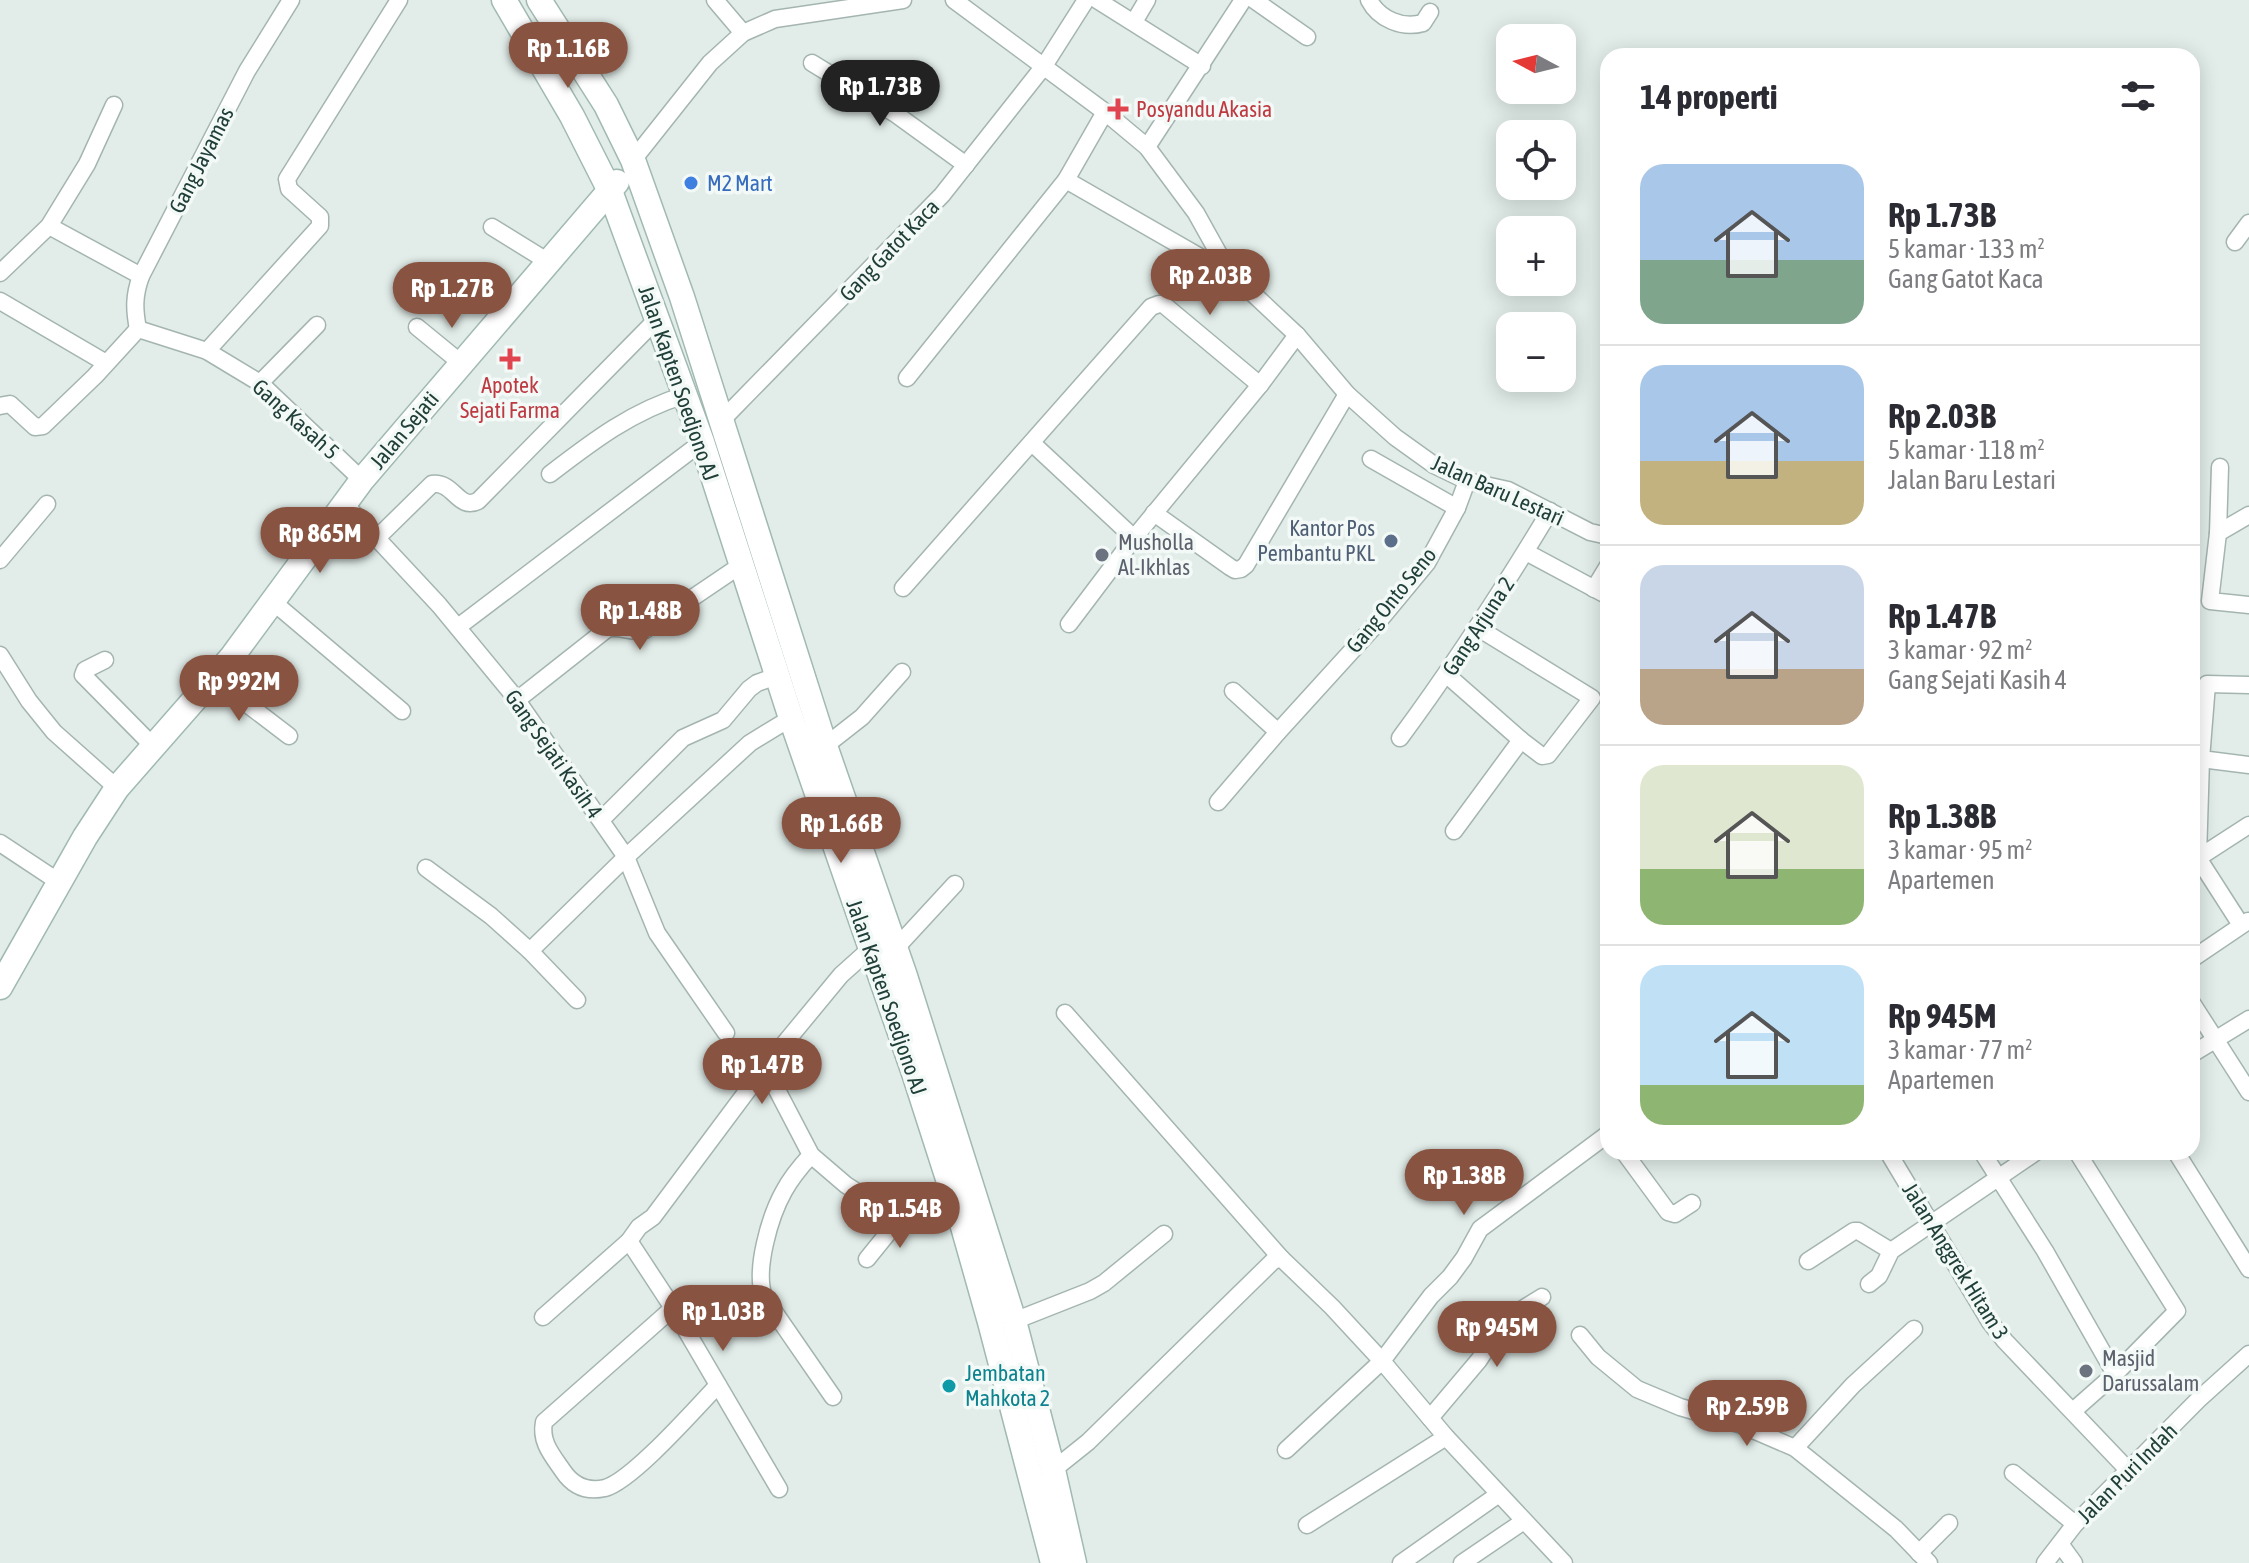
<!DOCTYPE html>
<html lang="id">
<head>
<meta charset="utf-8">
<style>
  :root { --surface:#fff; --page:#f7f7f7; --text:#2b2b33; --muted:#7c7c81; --line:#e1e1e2; --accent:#885441 }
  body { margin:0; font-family:"Asap Condensed",sans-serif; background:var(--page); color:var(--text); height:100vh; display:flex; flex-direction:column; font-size:30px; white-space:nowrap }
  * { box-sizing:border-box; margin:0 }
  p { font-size:26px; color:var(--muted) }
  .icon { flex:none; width:44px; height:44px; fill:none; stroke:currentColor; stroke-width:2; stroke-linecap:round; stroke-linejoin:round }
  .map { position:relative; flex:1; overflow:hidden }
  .details { position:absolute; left:1600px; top:48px; width:600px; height:1112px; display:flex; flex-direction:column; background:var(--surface); border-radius:24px; box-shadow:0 4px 20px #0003 }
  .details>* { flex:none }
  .needle { width:52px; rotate:277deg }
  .buttons { position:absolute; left:1496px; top:24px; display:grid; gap:16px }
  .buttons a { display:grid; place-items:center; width:80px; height:80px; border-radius:16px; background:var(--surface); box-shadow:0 4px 20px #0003; font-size:40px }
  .price { position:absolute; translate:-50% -68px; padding:0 18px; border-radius:28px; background:var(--accent); color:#fff; font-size:26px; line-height:52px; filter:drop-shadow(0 2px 4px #0008) }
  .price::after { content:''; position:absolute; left:50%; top:48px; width:24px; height:18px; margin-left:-12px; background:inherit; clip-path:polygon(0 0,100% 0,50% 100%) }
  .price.on { background:#222; color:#fff }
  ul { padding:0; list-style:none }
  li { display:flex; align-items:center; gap:24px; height:200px; padding:0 40px }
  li+li { border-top:2px solid var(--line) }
  li span { display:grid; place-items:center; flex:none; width:224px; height:160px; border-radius:24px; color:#555 }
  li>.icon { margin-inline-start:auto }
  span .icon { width:96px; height:96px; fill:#fffc; stroke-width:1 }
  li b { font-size:34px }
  h2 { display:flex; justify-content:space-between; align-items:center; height:96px; padding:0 40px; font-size:34px }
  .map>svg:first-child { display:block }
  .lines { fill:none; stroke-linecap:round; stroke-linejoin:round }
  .street-casing { stroke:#a4b5b1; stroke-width:19 }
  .secondary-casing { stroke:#a0b9b2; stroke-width:27 }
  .street { stroke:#fff; stroke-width:16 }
  .secondary { stroke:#fff; stroke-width:24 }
  .health-dot { fill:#e0444e; stroke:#f3f9f6; stroke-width:3 }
  .shop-dot { fill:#3f7fe0; stroke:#f3f9f6; stroke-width:3 }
  .service-dot { fill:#5c6f8a; stroke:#f3f9f6; stroke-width:3 }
  .worship-dot { fill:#6b7280; stroke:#f3f9f6; stroke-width:3 }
  .culture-dot { fill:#0f9aa8; stroke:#f3f9f6; stroke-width:3 }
  .labels { text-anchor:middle; stroke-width:7; stroke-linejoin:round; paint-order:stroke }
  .health-label { font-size:22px; fill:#be3a42; stroke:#f3f9f6; text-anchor:start }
  .street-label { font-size:22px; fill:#213f39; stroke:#f3f9f6 }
  .shop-label { font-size:22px; fill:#366cbe; stroke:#f3f9f6; text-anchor:start }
  .service-label { font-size:22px; fill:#4e5e75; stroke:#f3f9f6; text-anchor:end }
  .worship-label { font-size:22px; fill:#5b616d; stroke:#f3f9f6; text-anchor:start }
  .culture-label { font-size:22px; fill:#0d838f; stroke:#f3f9f6; text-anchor:start }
</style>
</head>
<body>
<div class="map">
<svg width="2249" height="1563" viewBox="0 0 2249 1563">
  <rect width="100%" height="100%" fill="#e2ede9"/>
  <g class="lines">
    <g class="street-casing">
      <g id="street">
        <path d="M 715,0 L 743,33"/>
        <path d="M 954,0 L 1105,112 L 1147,147 L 1196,213 L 1230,274 L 1249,290 L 1297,335 L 1347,394 L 1395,437 L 1434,465 L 1467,481 L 1508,490 L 1590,532 L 1608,536"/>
        <path d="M 1097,0 L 1202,66"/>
        <path d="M 1254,0 L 1307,37"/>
        <path d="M 1369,0 C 1379,19 1402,29 1423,23 L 1430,12"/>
        <path d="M 1134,22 L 1147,0"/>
        <path d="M 812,63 L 897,115 L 966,165"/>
        <path d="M 1147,147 L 1243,0"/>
        <path d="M 633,160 L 710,63 L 743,33 L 775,19 L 903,0"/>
        <path d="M 1066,180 L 1228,273"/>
        <path d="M 49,226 L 141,276"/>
        <path d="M 492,227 L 547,261"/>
        <path d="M 2235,242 L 2249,223"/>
        <path d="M 0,273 L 49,226 L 87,164 L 114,105"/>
        <path d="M 0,301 L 106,363"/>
        <path d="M 417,327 L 461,363"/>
        <path d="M 138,329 C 134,309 134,295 141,276 L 247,71 L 291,0"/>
        <path d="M 138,329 L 207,351 L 260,383 L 362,480"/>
        <path d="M 207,351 L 320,226 L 320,217 L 289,189 L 287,179 L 399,0"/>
        <path d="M 907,378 L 1066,180 L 1105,112"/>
        <path d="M 260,383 L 317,325"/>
        <path d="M 0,406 L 10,404 L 35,427 L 43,426 L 95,376 L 138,329"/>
        <path d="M 721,421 L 942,195 L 1044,66 L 1086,0"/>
        <path d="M 1032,443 L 1134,538"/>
        <path d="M 1371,459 L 1457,508"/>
        <path d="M 550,474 C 593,441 632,411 685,395"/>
        <path d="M 344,503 L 439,605 L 514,696 L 626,857 L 657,933 L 726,1033"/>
        <path d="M 1154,513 L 1230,567 L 1235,570 L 1241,569 L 1246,565 L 1347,394"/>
        <path d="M 2249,515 L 2218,533 L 2210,601 L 2249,605"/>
        <path d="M 2218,533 L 2220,467"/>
        <path d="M 377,538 L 432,484 C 454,481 458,511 478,501 L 658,318"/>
        <path d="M 1526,552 L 1608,596"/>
        <path d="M 0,560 L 47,504"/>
        <path d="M 903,588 L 1151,307 L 1159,304 L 1163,304 L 1260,385"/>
        <path d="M 1594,589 L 1608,566"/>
        <path d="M 272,601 L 402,711"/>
        <path d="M 1069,624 L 1134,538 L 1260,385 L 1297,335"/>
        <path d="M 458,627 L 702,442"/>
        <path d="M 1478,628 L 1592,698 L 1548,755 L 1542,756 L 1521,740"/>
        <path d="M 0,655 L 29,701 L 54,732 L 117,788"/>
        <path d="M 105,660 L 85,670 L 83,675 L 153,746"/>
        <path d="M 1447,675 L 1521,740 L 1454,831"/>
        <path d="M 213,678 L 289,736"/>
        <path d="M 2249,685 L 2207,684 L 2201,759 L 2249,765"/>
        <path d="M 1233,691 L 1278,732"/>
        <path d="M 517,700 L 607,629 C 620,625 632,634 645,630 L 741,565"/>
        <path d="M 1400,738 C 1454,665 1503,589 1550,511"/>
        <path d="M 825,746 L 862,717 L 902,672"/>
        <path d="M 2201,759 L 2198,858 L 2249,825"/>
        <path d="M 1218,802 L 1278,732 L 1379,621 L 1427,563 L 1457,508 L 1467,481"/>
        <path d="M 601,820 L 683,738 L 723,720 L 749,689 L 757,683 L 777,676"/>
        <path d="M 0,843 L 59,882"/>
        <path d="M 2198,858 L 2241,925"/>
        <path d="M 426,868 L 491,916 L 530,951 L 577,1000"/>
        <path d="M 895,949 L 955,884"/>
        <path d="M 530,951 L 626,857 L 750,743 L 791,718"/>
        <path d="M 2192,959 L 2248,921"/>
        <path d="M 2192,1003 L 2249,1092"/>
        <path d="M 1065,1013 L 1281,1258"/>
        <path d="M 2192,1054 L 2249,1019"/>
        <path d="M 765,1067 L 811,1155 L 846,1185 L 879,1206 L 901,1217 L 937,1220 L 960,1216"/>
        <path d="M 1624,1152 L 1668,1212 L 1675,1214 L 1692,1203"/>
        <path d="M 1888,1152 L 1990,1322 L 2005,1341 L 2129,1471"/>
        <path d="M 1982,1152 L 2045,1251 L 2115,1374"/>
        <path d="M 2176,1152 L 2249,1269"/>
        <path d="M 811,1155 C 801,1166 791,1178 784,1191 C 770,1216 754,1270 764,1297 L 833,1397"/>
        <path d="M 629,1241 L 673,1308 L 779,1489"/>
        <path d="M 867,1259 L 901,1217"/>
        <path d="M 1808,1261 L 1854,1231 L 1858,1231 L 1891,1251"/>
        <path d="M 1869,1284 L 1879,1276 L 1891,1251 L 2036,1152"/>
        <path d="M 673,1308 L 544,1422 C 540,1442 552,1455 563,1471 C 573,1486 587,1492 605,1488 C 632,1481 696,1408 718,1385"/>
        <path d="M 543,1317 L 629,1241 L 639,1227 L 653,1217 L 765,1067 L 841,975 L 870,949"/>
        <path d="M 1014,1321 L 1090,1291 L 1104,1283 L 1164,1234"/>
        <path d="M 1580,1335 L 1598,1357 L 1637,1389 L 1680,1407 L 1739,1424 L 1795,1448 L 1896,1529 L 1929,1563"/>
        <path d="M 2073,1411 L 2115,1374 L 2177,1311 L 2077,1152"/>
        <path d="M 1430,1418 L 1479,1360 L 1505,1320 L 1542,1297"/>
        <path d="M 1795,1448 L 1853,1385 L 1914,1329"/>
        <path d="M 1286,1450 L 1382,1361 L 1431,1296 L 1450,1277 L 1464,1258 L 1480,1229 L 1608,1134"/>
        <path d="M 1053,1470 L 1088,1442 L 1273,1261 L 1281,1258 L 1332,1307 L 1382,1361 L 1446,1437 L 1564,1563"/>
        <path d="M 2013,1473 L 2075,1524"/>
        <path d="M 1307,1525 L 1446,1437"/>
        <path d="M 2061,1545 L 2074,1563"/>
        <path d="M 1919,1553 L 1949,1523"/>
        <path d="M 1401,1563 L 1499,1494"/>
        <path d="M 1462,1563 L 1524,1521"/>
        <path d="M 2045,1563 L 2075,1524 L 2198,1400 L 2249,1354"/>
      </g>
    </g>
    <g class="secondary-casing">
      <g id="secondary">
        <path d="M 504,0 L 572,116 L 610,191 L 702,442 L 791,718 L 914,1073 L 960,1216 L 990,1322 L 1053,1563"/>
        <path d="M 539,0 L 606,105 L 633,160 L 682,297 L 825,746 L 905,976 L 1014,1321 L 1053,1470 L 1074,1563"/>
        <path d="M 0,987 L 85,837 L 117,788 L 231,658 L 362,480 L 617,182"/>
      </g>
    </g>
    <use href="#street" class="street"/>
    <use href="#secondary" class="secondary"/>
  </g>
  <g class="health-dot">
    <path d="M1114 97h8v8h8v8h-8v8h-8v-8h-8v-8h8z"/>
    <path d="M506 347h8v8h8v8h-8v8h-8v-8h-8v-8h8z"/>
  </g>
  <circle class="shop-dot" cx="691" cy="183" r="8"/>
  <circle class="service-dot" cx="1391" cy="541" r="8"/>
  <g class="worship-dot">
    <circle cx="1102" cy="555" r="8"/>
    <circle cx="2086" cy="1371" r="8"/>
  </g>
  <circle class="culture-dot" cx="949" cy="1386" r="8"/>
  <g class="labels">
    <g class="health-label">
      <text x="1136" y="117">Posyandu Akasia</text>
      <text x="510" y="393" text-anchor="middle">Apotek<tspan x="510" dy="25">Sejati Farma</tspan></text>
    </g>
    <g class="street-label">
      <text transform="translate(201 160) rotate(-63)" y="8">Gang Jayamas</text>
      <text transform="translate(889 250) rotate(-46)" y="8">Gang Gatot Kaca</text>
      <text transform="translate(679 383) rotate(71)" y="8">Jalan Kapten Soedjono AJ</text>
      <text transform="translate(296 419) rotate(42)" y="8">Gang Kasah 5</text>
      <text transform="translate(404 430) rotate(-50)" y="8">Jalan Sejati</text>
      <text transform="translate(1498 490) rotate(24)" y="8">Jalan Baru Lestari</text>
      <text transform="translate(1391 600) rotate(-51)" y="8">Gang Onto Seno</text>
      <text transform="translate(1478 626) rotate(-57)" y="8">Gang Arjuna 2</text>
      <text transform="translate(554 754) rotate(55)" y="8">Gang Sejati Kasih 4</text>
      <text transform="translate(887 997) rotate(71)" y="8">Jalan Kapten Soedjono AJ</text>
      <text transform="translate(1956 1261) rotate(58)" y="8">Jalan Anggrek Hitam 3</text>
      <text transform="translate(2127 1473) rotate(-45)" y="8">Jalan Puri Indah</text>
    </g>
    <g class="shop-label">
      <text x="707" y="191">M2 Mart</text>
    </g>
    <g class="service-label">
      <text x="1375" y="536">Kantor Pos<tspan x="1375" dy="25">Pembantu PKL</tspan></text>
    </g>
    <g class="worship-label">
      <text x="1118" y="550">Musholla<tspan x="1118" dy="25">Al-Ikhlas</tspan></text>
      <text x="2102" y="1366">Masjid<tspan x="2102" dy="25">Darussalam</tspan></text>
    </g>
    <g class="culture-label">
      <text x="965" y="1381">Jembatan<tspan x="965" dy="25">Mahkota 2</tspan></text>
    </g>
  </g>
</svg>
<div class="buttons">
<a><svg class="needle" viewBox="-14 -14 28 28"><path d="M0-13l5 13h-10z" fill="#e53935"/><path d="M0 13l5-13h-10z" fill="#7c7c81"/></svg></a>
<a><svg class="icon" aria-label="locate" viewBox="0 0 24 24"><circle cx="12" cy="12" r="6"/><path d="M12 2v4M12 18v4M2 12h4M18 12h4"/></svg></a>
<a>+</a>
<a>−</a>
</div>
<b class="price" style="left:568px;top:90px">Rp 1.16B</b>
<b class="price on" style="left:880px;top:128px">Rp 1.73B</b>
<b class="price" style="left:1210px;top:317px">Rp 2.03B</b>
<b class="price" style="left:452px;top:330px">Rp 1.27B</b>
<b class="price" style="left:320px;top:575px">Rp 865M</b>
<b class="price" style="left:640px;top:652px">Rp 1.48B</b>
<b class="price" style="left:239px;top:723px">Rp 992M</b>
<b class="price" style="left:841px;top:865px">Rp 1.66B</b>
<b class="price" style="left:762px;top:1106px">Rp 1.47B</b>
<b class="price" style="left:1464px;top:1217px">Rp 1.38B</b>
<b class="price" style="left:900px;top:1250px">Rp 1.54B</b>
<b class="price" style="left:723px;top:1353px">Rp 1.03B</b>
<b class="price" style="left:1497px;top:1369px">Rp 945M</b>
<b class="price" style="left:1747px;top:1448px">Rp 2.59B</b>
<section class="details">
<h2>14 properti<svg class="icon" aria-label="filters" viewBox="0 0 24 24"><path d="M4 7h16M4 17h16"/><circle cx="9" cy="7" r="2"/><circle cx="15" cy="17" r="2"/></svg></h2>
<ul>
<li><span style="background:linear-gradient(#a9c7e8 60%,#7fa58c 0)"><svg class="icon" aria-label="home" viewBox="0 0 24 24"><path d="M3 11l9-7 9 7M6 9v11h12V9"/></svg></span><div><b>Rp 1.73B</b><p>5 kamar · 133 m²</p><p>Gang Gatot Kaca</p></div></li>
<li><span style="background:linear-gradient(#a9c7e8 60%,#c2b280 0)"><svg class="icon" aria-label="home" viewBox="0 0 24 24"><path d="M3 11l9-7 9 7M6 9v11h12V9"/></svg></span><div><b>Rp 2.03B</b><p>5 kamar · 118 m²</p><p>Jalan Baru Lestari</p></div></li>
<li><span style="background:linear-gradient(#c9d6e8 65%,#b9a48a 0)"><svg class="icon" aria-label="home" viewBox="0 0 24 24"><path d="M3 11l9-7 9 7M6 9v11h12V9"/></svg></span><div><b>Rp 1.47B</b><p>3 kamar · 92 m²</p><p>Gang Sejati Kasih 4</p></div></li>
<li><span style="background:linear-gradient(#dfe7d0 65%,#8fb573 0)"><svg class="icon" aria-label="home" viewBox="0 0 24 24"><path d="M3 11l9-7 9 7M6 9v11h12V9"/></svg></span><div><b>Rp 1.38B</b><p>3 kamar · 95 m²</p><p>Apartemen</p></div></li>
<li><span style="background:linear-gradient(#bfe0f5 75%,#8fb573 0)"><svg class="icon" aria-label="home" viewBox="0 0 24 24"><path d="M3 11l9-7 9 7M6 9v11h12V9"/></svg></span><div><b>Rp 945M</b><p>3 kamar · 77 m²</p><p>Apartemen</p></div></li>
</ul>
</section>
</div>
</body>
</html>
